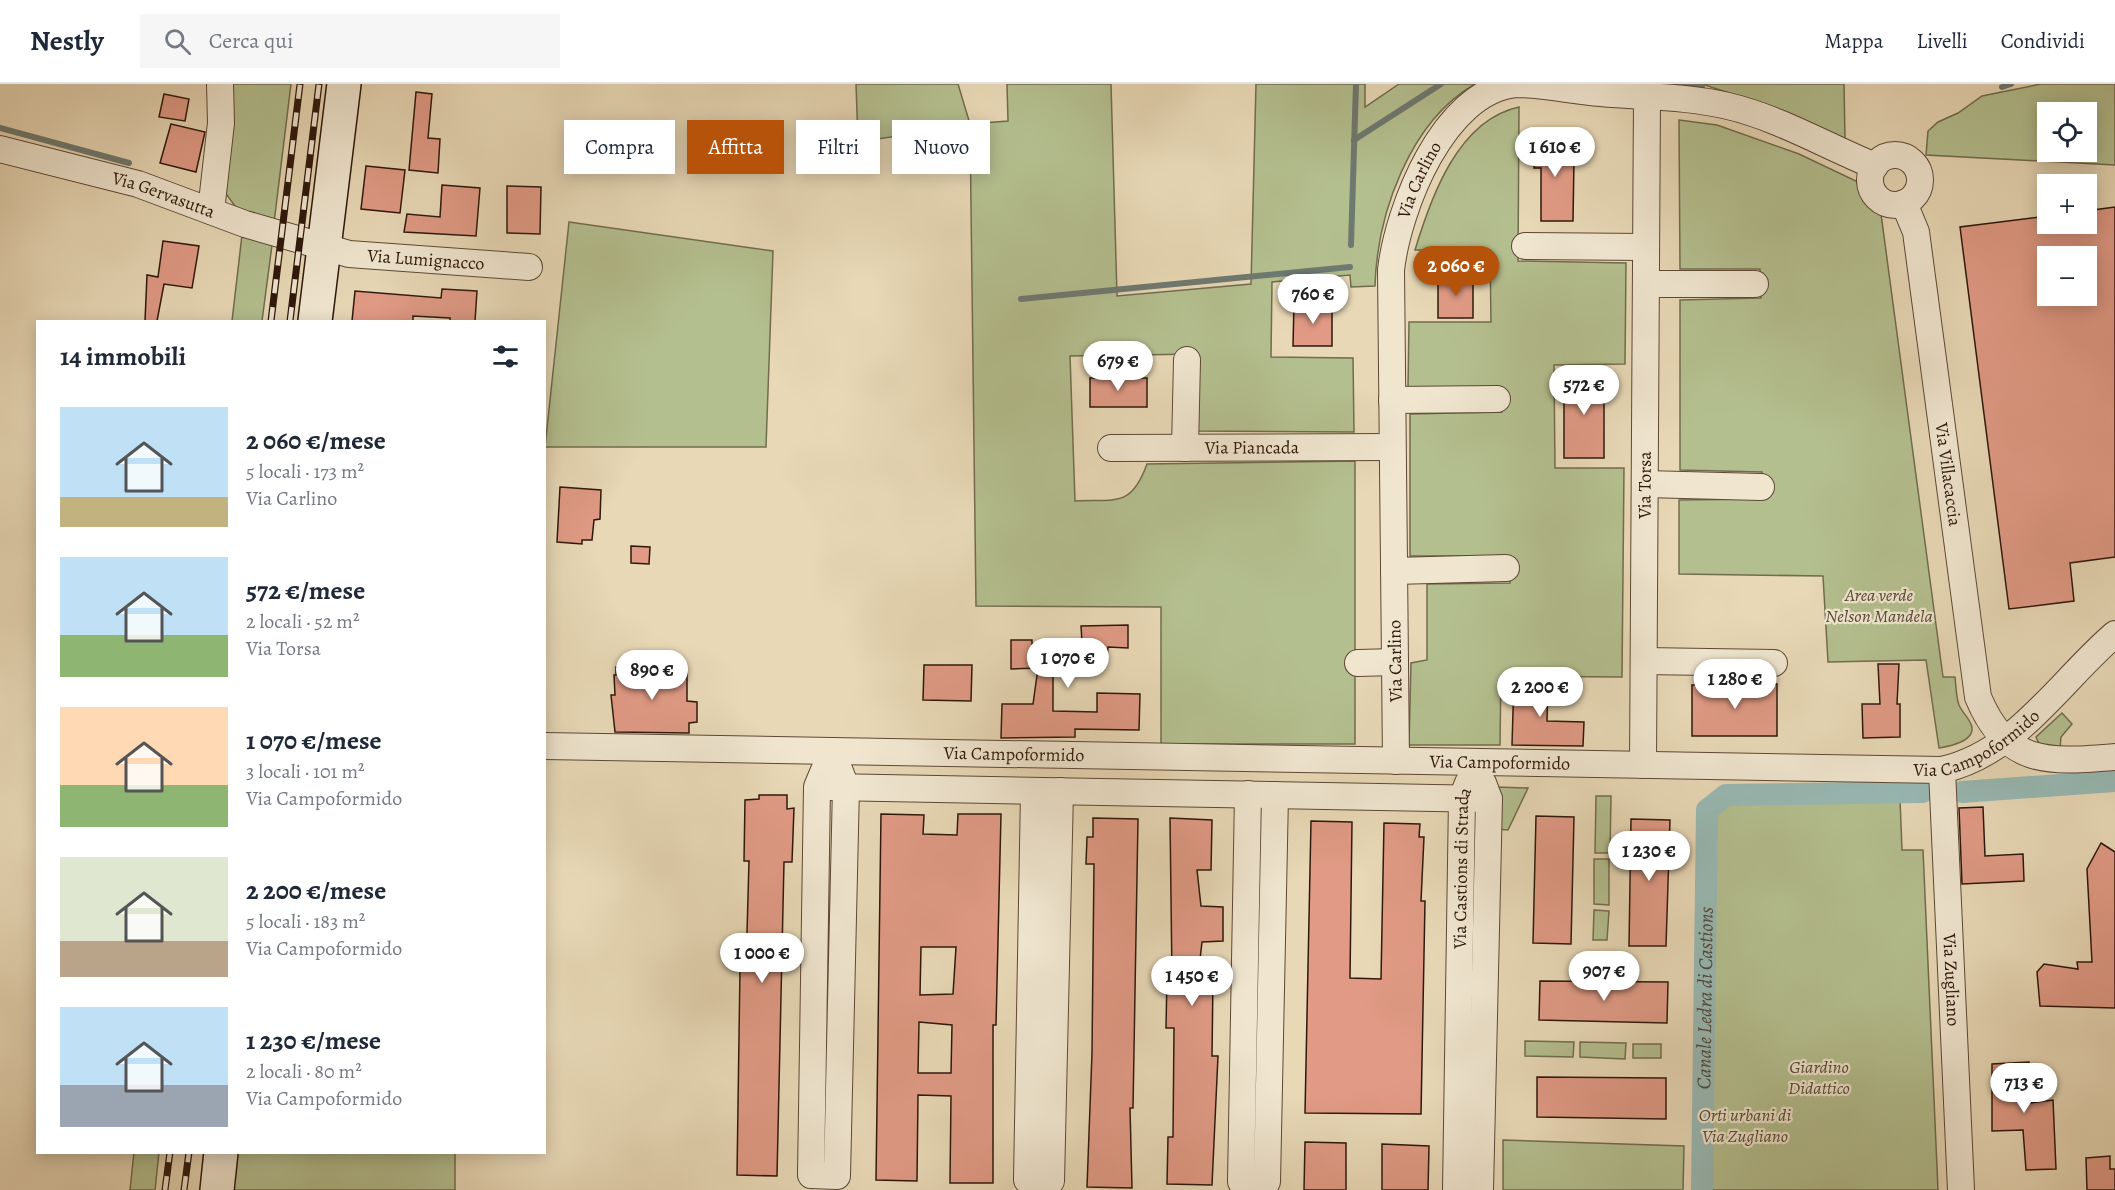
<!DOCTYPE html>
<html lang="it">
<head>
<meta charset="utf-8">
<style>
  :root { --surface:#fff; --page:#f6f6f7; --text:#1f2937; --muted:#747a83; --line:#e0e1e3; --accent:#b45309 }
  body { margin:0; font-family:Alegreya,serif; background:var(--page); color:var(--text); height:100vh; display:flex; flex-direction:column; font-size:22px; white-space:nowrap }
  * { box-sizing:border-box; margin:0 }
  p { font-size:20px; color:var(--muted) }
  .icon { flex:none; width:33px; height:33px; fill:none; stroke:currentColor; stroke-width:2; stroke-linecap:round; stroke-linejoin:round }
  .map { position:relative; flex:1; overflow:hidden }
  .drawer { position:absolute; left:36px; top:236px; width:510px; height:834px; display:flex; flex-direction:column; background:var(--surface); border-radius:0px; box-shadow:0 3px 15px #0003 }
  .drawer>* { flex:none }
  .hud { position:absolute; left:564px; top:36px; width:570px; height:54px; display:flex; gap:12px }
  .fabs { position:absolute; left:2037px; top:18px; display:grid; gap:12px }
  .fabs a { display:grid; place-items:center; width:60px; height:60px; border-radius:0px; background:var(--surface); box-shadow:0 3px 15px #0003; font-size:30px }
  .price { position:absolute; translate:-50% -51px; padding:0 14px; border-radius:21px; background:#fff; color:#222; font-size:20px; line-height:39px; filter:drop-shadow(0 2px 3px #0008) }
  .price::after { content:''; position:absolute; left:50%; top:36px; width:18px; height:14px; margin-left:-9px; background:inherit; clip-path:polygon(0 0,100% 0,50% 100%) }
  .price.selected { background:var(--accent); color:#fff }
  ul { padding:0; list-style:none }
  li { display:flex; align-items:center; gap:18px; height:150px; padding:0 24px }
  li span { display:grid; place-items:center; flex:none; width:168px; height:120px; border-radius:0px; color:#555 }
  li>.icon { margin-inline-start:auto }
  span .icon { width:72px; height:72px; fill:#fffc; stroke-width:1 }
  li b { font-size:26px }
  h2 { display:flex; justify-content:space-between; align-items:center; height:72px; padding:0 24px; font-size:26px }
  .tag { padding:0 21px; border-radius:0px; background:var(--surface); box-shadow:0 3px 15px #0003; font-size:21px; line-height:54px }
  .tag.selected { background:var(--accent); color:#fff }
  header { display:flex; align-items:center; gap:36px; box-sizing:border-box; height:84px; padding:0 30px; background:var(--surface); border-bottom:2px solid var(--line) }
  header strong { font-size:28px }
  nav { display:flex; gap:33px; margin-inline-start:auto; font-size:21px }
  .search { width:420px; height:54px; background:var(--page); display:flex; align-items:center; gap:15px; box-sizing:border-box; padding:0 21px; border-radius:0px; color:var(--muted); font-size:22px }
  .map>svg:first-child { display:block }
  .green { fill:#b4bf8f; stroke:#716c4e; stroke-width:1.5; fill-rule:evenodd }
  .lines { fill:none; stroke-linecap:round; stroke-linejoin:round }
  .stream { stroke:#6e7971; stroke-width:6 }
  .canal { stroke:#98b9b4; stroke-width:22 }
  .building { fill:#e09a85; stroke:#2e180c; stroke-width:1.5; fill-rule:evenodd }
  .minor-casing { stroke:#5c4836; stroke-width:28 }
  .secondary-casing { stroke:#2e180c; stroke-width:36 }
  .minor { stroke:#f0e6d0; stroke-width:26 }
  .secondary { stroke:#f0e6d0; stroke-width:33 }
  .rail-casing { stroke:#2e180c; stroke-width:7 }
  .rail { stroke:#f0e6d0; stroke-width:4.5; stroke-dasharray:14; stroke-linecap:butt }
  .labels { text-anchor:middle; stroke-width:4.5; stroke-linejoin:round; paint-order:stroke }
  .street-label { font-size:18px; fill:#2e180c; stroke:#f0e6d0 }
  .park-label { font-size:18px; font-style:italic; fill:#564a33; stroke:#f0e6d0 }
  .water-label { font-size:20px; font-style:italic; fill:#4e483e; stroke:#f0e6d0 }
</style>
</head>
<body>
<header>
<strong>Nestly</strong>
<div class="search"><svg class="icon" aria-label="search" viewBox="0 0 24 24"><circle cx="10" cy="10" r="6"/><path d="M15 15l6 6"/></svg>Cerca qui</div>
<nav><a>Mappa</a><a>Livelli</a><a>Condividi</a></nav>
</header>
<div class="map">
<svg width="2115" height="1106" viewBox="0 0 2115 1106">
  <rect width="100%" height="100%" fill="#e8d8b6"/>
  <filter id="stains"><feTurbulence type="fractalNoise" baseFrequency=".00333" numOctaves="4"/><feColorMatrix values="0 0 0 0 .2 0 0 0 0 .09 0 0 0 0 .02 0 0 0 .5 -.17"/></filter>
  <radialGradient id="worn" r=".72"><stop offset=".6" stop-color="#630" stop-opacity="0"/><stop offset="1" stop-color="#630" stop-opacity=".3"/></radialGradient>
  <g class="green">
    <path d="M 230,0 L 291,0 L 274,139 L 237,125 L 224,107 Z"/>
    <path d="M 856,0 L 958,0 L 970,40 L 1008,37 L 1007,0 L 1111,0 L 1117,212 L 1251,200 L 1256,0 L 1365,0 L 1365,23 L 1399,0 L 1475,0 C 1410,37 1377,130 1375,202 L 1351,203 L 1350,191 L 1272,198 L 1271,273 L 1353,274 L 1354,348 L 1195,347 L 1196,270 L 1070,272 L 1075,417 C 1116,415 1131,424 1147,380 L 1355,377 L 1355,660 L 1161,660 L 1161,523 L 976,522 L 970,41 L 858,58 Z"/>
    <path d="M 1702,0 L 1844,0 L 1845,55 L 1768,22 Z"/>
    <path d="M 2041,0 L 2115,0 L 2115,81 L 1926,71 L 1928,47 L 1938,38 L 1958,29 L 1982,12 ZM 2048,28 L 2086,28 L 2086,68 L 2048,68 Z"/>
    <path d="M 1519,23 L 1518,177 L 1626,179 L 1625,280 L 1554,281 L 1555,384 L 1624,384 L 1622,593 L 1501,592 L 1500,661 L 1409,661 L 1411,579 L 1427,576 L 1427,500 L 1510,499 L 1509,472 L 1410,472 L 1410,330 L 1502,328 L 1501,305 L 1408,304 L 1409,238 L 1491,238 L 1490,166 L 1415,166 C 1431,113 1458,36 1519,23 Z"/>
    <path d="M 1679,36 L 1717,41 L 1799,70 L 1856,97 L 1868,120 L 1881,130 L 1943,593 L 1955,593 C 1956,602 1956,613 1959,621 C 1962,628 1967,632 1970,638 C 1980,656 1951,662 1939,664 L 1926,576 L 1828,578 L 1823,492 L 1679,490 L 1679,416 L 1762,415 L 1762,388 L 1680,386 L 1680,216 L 1761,214 L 1760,185 L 1680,185 Z"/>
    <path d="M 569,138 L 773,167 L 766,363 L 545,363 Z"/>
    <path d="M 242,151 L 272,161 L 262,237 L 232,237 Z"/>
    <path d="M 2062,629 L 2072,640 L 2061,653 L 2060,664 L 2040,662 L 2036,653 Z"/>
    <path d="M 1496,703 L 1528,704 L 1508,746 L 1495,745 Z"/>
    <path d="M 1596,712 L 1611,712 L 1610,769 L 1595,769 Z"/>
    <path d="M 1726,713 L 1900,715 L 1902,766 L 1923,766 L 1938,1106 L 1705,1106 L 1710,727 Z"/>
    <path d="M 1594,775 L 1609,775 L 1609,821 L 1594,820 Z"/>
    <path d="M 1594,826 L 1609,827 L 1607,856 L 1593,856 Z"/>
    <path d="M 1525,957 L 1574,958 L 1573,973 L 1525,972 Z"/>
    <path d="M 1580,958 L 1626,959 L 1625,975 L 1580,973 Z"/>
    <rect x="1633" y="960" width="28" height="14"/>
    <path d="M 1503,1056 L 1684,1062 L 1683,1106 L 1503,1106 Z"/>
    <path d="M 134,1068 L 159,1068 L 155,1106 L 130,1106 Z"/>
    <path d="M 234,1068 L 455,1068 L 455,1106 L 229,1106 Z"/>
  </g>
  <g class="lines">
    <g class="stream">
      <path d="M 1677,0 L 1702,2"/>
      <path d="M 2002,3 L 2011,0"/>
      <path d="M 0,44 L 129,79"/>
      <path d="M 1354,56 L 1441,0"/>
      <path d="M 1351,161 L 1356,0"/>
      <path d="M 1021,215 L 1350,183"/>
    </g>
    <g class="canal">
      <path d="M 1962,708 L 2115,697"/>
      <path id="s1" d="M 1702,1106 L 1707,726 L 1726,711 L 1922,708"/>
    </g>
  </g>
  <g class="building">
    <path d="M 416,8 L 432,10 L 428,54 L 440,55 L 438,89 L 409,86 Z"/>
    <path d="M 164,10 L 189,15 L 185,37 L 159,33 Z"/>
    <path d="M 171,40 L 205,48 L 196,88 L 160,79 Z"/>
    <path d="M 1535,50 L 1560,51 L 1560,58 L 1567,58 L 1566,75 L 1574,75 L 1573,137 L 1541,137 L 1541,84 L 1534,84 Z"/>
    <path d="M 366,82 L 405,86 L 400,129 L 361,125 Z"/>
    <path d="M 442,101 L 480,104 L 476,152 L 404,148 L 407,130 L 440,133 Z"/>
    <path d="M 507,102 L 541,103 L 540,150 L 507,149 Z"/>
    <path d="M 2115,123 L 2115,473 L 2070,479 L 2074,517 L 2009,525 L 1960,143 L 2048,132 L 2048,140 L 2086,140 L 2086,127 ZM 2048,172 L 2086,172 L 2086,212 L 2048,212 Z"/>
    <path d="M 163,157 L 199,162 L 192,204 L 164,200 L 157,237 L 145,237 L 147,191 L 158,193 Z"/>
    <rect x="1438" y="192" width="35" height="42"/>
    <path d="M 442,205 L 477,207 L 475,237 L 450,237 L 450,234 L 413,232 L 413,237 L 352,237 L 355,207 L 441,214 Z"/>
    <path d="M 1294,219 L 1332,220 L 1332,262 L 1293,262 Z"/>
    <rect x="1564" y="290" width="40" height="84"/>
    <rect x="1090" y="294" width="57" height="29"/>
    <path d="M 560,403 L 601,406 L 600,435 L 594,436 L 592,456 L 582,456 L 582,460 L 557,458 Z"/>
    <path d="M 631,462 L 650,463 L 649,480 L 631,479 Z"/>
    <path d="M 1128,541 L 1128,564 L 1108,563 L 1107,575 L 1053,576 L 1053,627 L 1097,628 L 1097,609 L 1140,610 L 1139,646 L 1075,645 L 1075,653 L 1001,654 L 1002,620 L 1033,620 L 1038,584 L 1011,585 L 1011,556 L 1032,556 L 1032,560 L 1082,558 L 1081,542 Z"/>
    <path d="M 1878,580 L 1899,580 L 1897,620 L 1900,620 L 1900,653 L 1863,654 L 1862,620 L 1880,620 Z"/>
    <path d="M 924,581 L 972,581 L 971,617 L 923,616 Z"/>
    <path d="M 638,582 L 638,584 L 687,583 L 687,617 L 697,618 L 697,638 L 689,639 L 689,649 L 615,648 L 611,611 L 615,611 L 614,591 L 616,591 L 616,583 Z"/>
    <path d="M 1514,594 L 1548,594 L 1547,637 L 1584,638 L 1583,662 L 1512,661 Z"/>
    <path d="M 1777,600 L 1777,652 L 1692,652 L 1692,601 Z"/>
    <path d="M 759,711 L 787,711 L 787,725 L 794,724 L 792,778 L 784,778 L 777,1092 L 737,1091 L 740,884 L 746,884 L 749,777 L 744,777 L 745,716 L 759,715 Z"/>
    <path d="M 1983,723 L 1985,772 L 2023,770 L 2024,797 L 1962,800 L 1959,724 Z"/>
    <path d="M 881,730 L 924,731 L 923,750 L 957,751 L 958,730 L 1001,730 L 996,941 L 993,941 L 993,1099 L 950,1099 L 951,1012 L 918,1011 L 917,1097 L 876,1096 ZM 921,863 L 956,863 L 953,910 L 920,911 ZM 919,938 L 952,941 L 951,989 L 918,989 Z"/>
    <path d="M 1536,732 L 1574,733 L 1571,860 L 1533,859 Z"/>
    <path d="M 1093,734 L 1138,735 L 1133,1024 L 1130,1024 L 1132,1104 L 1087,1103 L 1092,969 L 1094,780 L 1086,780 L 1087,753 L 1093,753 Z"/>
    <path d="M 1170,734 L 1212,736 L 1211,786 L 1197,786 L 1201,822 L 1223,823 L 1223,857 L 1202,858 L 1198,893 L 1213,893 L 1212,972 L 1218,972 L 1212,1101 L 1167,1100 L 1168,1053 L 1173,1053 L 1174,944 L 1166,944 L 1167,893 L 1172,893 Z"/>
    <path d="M 1631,735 L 1670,736 L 1666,862 L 1629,862 Z"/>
    <path d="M 1311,737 L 1352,738 L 1350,894 L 1381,895 L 1384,739 L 1420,740 L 1419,753 L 1424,753 L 1421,817 L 1425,817 L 1421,1030 L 1305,1029 Z"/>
    <path d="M 2101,759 L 2115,768 L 2115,924 L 2040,922 L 2037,888 L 2044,880 L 2078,885 L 2077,878 L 2092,878 L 2087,785 Z"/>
    <path d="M 1540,897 L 1668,898 L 1667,939 L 1539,936 Z"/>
    <path d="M 2029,978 L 2031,1019 L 2053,1016 L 2056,1085 L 2026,1086 L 2023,1046 L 1992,1047 L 1992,980 Z"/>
    <path d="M 1537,993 L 1666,994 L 1666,1035 L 1537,1033 Z"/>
    <path d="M 1305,1058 L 1346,1059 L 1346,1106 L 1304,1106 Z"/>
    <path d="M 1382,1060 L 1429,1062 L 1428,1106 L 1382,1106 Z"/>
    <path d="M 2110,1072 L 2110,1085 L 2115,1085 L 2115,1106 L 2087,1106 L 2086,1074 Z"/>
  </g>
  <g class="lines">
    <g class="minor-casing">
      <g id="minor">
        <path id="s2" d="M 0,65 L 138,100 L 245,140 L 349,170 L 529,183"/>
        <circle cx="1895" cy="96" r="25"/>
        <path id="s3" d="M 1904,119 L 1916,148 L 1978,613 C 2007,683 2050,678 2115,673"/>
        <path d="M 211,127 L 221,39 L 220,0"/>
        <path d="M 1525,162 L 1646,163"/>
        <path d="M 1646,200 L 1755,200"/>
        <path d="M 1392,316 L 1497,315"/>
        <path id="s4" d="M 1111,364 L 1392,363"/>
        <path d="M 1185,364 L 1187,276"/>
        <path d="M 1645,400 L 1761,403"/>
        <path d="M 1394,487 L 1506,484"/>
        <path d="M 1644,577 L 1774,579"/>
        <path d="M 1358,579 L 1395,578"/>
        <path id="s5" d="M 544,662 L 1942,686 C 2017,669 2059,598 2115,550"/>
        <path d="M 832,667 L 846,703 L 837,1092 L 811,1091 L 817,703 Z"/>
        <path id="s6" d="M 1396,677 L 1391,186 C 1398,125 1443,7 1516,0 C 1544,0 1573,7 1601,9 C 1643,13 1686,12 1728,22 C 1779,34 1826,62 1875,82"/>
        <path id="s7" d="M 1643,681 L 1647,12"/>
        <path id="s8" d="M 1942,686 L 1961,1106"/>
        <path d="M 829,703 L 1489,715"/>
        <path d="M 1034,707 L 1027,1096 L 1051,1097 L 1060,707"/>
        <path d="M 1248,710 L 1241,1098 L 1267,1098 L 1275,711"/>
        <path id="s9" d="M 1456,1106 L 1462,714 L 1468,699"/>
        <path d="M 1480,1106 L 1489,715 L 1483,699"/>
      </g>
    </g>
    <g class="secondary-casing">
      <g id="secondary">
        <path d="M 315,237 L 344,0"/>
        <path d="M 217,1106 L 221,1068"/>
      </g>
    </g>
    <use href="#minor" class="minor"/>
    <use href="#secondary" class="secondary"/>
    <g class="rail-casing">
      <g id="rail">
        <path d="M 271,237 L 300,0"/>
        <path d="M 290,237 L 319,0"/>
        <path d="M 165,1106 L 170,1068"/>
        <path d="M 184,1106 L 189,1068"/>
      </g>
    </g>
    <use href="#rail" class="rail"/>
  </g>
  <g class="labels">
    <g class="street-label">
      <text dy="6" stroke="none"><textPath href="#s6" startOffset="586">Via Carlino</textPath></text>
      <text dy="6" stroke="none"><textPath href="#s2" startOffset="170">Via Gervasutta</textPath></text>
      <text dy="6" stroke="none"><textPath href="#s2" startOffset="442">Via Lumignacco</textPath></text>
      <text dy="6" stroke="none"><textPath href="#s4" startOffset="141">Via Piancada</textPath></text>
      <text dy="6" stroke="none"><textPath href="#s3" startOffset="276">Via Villacaccia</textPath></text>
      <text dy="6" stroke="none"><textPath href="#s7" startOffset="280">Via Torsa</textPath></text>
      <text transform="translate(1395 577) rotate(-91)" y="6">Via Carlino</text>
      <text dy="6" stroke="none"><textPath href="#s5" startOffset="1440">Via Campoformido</textPath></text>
      <text dy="6" stroke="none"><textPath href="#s5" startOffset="470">Via Campoformido</textPath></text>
      <text dy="6" stroke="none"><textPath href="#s5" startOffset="956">Via Campoformido</textPath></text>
      <text dy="6" stroke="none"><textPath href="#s9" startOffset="322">Via Castions di Strada</textPath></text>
      <text dy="6" stroke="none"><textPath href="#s8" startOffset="210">Via Zugliano</textPath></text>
    </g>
    <g class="park-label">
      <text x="1879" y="517">Area verde<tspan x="1879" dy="21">Nelson Mandela</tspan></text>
      <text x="1819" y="989">Giardino<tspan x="1819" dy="21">Didattico</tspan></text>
      <text x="1745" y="1037">Orti urbani di<tspan x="1745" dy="21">Via Zugliano</tspan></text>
    </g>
    <g class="water-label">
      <text dy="7" stroke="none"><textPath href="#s1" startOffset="192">Canale Ledra di Castions</textPath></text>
    </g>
  </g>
  <rect width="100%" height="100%" filter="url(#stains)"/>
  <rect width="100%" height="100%" fill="url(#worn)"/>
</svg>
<div class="fabs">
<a><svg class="icon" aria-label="locate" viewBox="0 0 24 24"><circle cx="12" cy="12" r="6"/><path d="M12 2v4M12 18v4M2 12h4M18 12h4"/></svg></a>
<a>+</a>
<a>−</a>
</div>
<b class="price" style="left:1555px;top:94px">1 610 €</b>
<b class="price selected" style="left:1456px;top:213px">2 060 €</b>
<b class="price" style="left:1313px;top:241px">760 €</b>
<b class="price" style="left:1118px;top:308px">679 €</b>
<b class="price" style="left:1584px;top:332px">572 €</b>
<b class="price" style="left:1068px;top:605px">1 070 €</b>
<b class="price" style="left:652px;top:617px">890 €</b>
<b class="price" style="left:1735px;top:626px">1 280 €</b>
<b class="price" style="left:1540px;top:634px">2 200 €</b>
<b class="price" style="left:1649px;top:798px">1 230 €</b>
<b class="price" style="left:762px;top:900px">1 000 €</b>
<b class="price" style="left:1604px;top:918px">907 €</b>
<b class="price" style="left:1192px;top:923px">1 450 €</b>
<b class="price" style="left:2024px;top:1030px">713 €</b>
<div class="hud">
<a class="tag">Compra</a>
<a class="tag selected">Affitta</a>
<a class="tag">Filtri</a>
<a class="tag">Nuovo</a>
</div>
<section class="drawer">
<h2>14 immobili<svg class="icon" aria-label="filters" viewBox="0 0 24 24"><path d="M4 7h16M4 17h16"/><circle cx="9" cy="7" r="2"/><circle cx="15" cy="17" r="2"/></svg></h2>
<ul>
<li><span style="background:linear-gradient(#bfe0f5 75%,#c2b280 0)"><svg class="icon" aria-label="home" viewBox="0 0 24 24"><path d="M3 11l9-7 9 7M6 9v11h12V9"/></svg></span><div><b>2 060 €/mese</b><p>5 locali · 173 m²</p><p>Via Carlino</p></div></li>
<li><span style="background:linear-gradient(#bfe0f5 65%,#8fb573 0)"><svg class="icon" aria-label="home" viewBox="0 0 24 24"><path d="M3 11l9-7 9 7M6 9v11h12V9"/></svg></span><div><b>572 €/mese</b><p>2 locali · 52 m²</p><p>Via Torsa</p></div></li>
<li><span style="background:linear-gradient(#ffd9b3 65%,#8fb573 0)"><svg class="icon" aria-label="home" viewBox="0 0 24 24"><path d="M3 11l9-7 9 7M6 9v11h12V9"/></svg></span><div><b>1 070 €/mese</b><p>3 locali · 101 m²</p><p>Via Campoformido</p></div></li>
<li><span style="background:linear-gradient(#dfe7d0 70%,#b9a48a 0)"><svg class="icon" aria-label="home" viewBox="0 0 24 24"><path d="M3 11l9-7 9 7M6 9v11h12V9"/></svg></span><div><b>2 200 €/mese</b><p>5 locali · 183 m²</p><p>Via Campoformido</p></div></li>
<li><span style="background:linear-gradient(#bfe0f5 65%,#9aa5b1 0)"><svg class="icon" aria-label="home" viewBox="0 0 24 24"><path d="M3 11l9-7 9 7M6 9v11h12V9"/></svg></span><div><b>1 230 €/mese</b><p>2 locali · 80 m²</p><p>Via Campoformido</p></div></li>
</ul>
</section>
</div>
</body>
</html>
